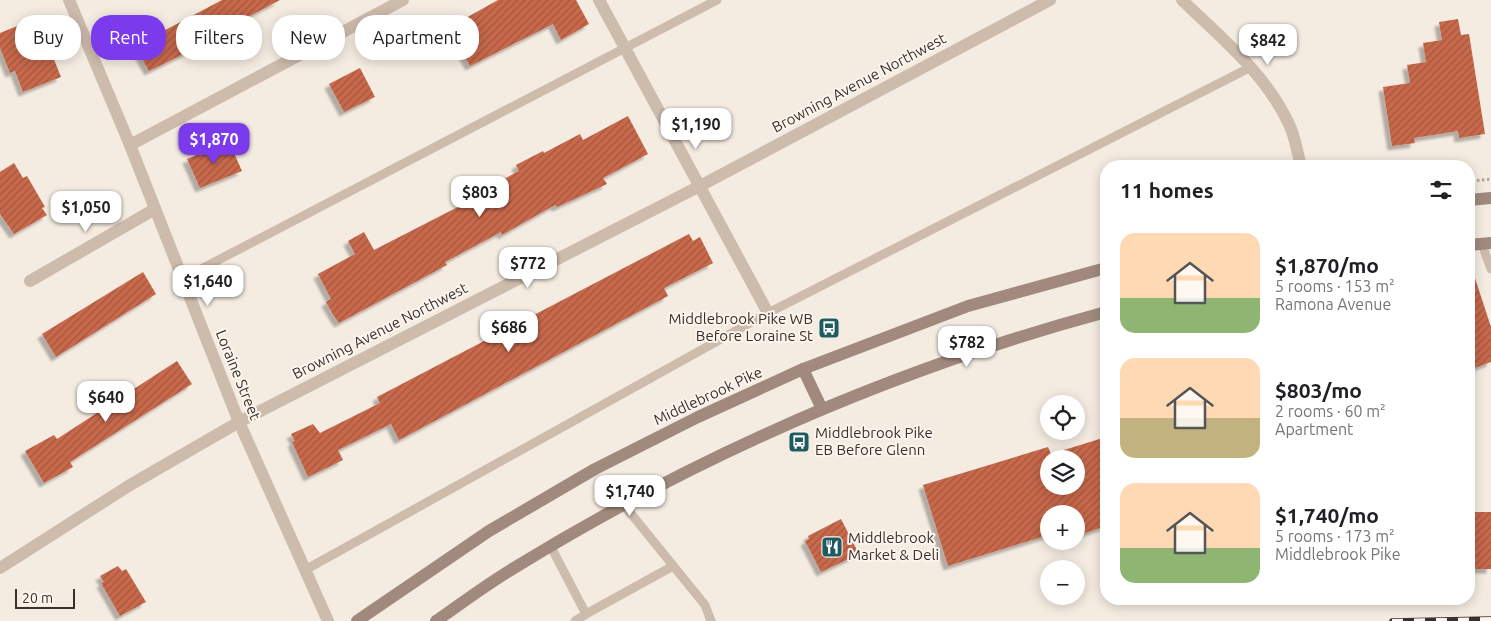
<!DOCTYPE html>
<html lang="en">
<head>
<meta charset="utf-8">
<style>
  :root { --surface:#fff; --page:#f2f2f2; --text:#202124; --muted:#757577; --accent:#7c3aed }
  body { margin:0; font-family:Ubuntu,sans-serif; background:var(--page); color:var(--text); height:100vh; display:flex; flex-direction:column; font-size:19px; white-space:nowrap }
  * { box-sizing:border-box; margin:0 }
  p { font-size:16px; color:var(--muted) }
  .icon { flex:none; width:28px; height:28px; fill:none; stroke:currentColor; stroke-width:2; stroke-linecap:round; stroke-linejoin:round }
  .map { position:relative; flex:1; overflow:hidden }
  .drawer { position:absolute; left:1100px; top:160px; width:375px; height:445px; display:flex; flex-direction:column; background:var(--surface); border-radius:20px; box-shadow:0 2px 12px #0003 }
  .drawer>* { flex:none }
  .hud { position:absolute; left:15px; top:15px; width:475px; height:45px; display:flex; gap:10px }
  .controls { position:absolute; left:1040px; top:395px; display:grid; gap:10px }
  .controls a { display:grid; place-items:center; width:45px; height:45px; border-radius:50%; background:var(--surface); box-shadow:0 2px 12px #0003; font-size:25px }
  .scale { position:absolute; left:15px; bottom:12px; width:60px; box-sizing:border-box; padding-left:5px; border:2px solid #3b302b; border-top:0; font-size:14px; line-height:18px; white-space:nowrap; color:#3b302b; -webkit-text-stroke:4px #fbf5ee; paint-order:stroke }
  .price { position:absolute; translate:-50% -42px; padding:0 11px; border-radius:10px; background:#fff; color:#222; font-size:16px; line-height:32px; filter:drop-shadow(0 1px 2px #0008) }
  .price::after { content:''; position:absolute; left:50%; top:30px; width:15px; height:11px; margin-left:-8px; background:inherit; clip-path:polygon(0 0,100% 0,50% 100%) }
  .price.selected { background:var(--accent); color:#fff }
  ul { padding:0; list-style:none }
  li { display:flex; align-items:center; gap:15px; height:125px; padding:0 20px }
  li span { display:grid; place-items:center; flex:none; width:140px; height:100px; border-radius:15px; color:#555 }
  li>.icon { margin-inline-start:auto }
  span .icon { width:60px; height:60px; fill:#fffc; stroke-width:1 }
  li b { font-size:21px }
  h2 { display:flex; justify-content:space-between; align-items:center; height:60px; padding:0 20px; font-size:21px }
  .chip { padding:0 18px; border-radius:20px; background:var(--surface); box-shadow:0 2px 12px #0003; font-size:18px; line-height:45px }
  .chip.selected { background:var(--accent); color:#fff }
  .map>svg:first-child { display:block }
  .building { fill:url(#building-hatch); fill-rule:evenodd; filter:url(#shadow) }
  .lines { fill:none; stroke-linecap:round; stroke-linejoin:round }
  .path { stroke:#b9a596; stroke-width:3; stroke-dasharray:2.5 2.5; stroke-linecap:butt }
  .lane { stroke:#cdbbac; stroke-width:9 }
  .street { stroke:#cdbbac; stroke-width:12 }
  .secondary { stroke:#a18a7d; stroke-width:12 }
  .rail-casing { stroke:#3b302b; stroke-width:5.5 }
  .rail { stroke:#fbf5ee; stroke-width:4; stroke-dasharray:11; stroke-linecap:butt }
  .labels { text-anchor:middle; stroke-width:4; stroke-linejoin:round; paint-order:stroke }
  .street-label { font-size:15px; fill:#3b302b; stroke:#fbf5ee }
  .poi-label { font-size:15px; fill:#3b302b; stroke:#fbf5ee; text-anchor:start }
</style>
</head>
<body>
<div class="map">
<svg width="1491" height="621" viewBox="0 0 1491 621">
  <defs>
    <pattern id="building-hatch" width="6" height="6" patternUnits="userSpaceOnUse" patternTransform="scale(1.25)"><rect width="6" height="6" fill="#c8694b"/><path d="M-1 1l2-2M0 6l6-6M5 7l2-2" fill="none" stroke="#a4573f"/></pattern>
    <filter id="shadow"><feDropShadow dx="-4.5" dy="4.5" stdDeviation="1" flood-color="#0004"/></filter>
  </defs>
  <rect width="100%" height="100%" fill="#f4ebe1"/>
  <g class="building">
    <path d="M 222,0 L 280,0 L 229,27 L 231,31 L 149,71 L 132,41 L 153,29 L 156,35 Z"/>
    <path d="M 498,0 L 576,0 L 589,24 L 561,40 L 553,24 L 470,66 L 448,28 Z"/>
    <path d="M 1458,19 L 1461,35 L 1469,34 L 1485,134 L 1459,138 L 1458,131 L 1414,138 L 1415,143 L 1392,146 L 1383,87 L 1410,83 L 1407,65 L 1426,62 L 1423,43 L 1442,40 L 1439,22 Z"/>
    <path d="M 22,24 L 34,52 L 43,48 L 48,59 L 53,57 L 61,77 L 23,92 L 15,71 L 10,73 L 0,48 L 0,33 Z"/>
    <path d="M 360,68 L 375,97 L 344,112 L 329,84 Z"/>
    <path d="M 628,116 L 648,154 L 603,178 L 607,184 L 557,207 L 555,205 L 502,235 L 501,232 L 445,262 L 447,265 L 339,323 L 334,316 L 326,302 L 331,299 L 318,274 L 355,254 L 348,241 L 364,232 L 374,250 L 489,191 L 487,188 L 519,171 L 516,165 L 543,151 L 544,153 L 580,134 L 583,140 Z"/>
    <path d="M 229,142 L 242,171 L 200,188 L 187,159 Z"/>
    <path d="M 14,163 L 23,178 L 27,176 L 45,207 L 42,208 L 47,215 L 14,234 L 0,214 L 0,172 Z"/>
    <path d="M 689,234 L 693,241 L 700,237 L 713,263 L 664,288 L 668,296 L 399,440 L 391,424 L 338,450 L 343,460 L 308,477 L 292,442 L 295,441 L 291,434 L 313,424 L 320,433 L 380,403 L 377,397 Z"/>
    <path d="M 1472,269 L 1491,327 L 1491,362 L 1469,370 L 1469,270 Z"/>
    <path d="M 143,272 L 156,294 L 56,357 L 42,334 Z"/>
    <path d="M 177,361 L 192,384 L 70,462 L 73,467 L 44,483 L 25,451 L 54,435 L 57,439 Z"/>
    <path d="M 1106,437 L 1106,526 L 1076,536 L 1076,514 L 1049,514 L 1049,540 L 1048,535 L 948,566 L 923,485 L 1048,447 L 1051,454 ZM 1049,459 L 1076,459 L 1076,486 L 1049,486 Z"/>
    <rect x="1469" y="512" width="22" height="57"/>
    <path d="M 841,519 L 859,554 L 821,572 L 805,541 L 809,539 L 808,536 Z"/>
    <path d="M 118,566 L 122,571 L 126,569 L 146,602 L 120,616 L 101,583 L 104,582 L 100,576 Z"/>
  </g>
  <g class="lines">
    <path class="path" d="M 1472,181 L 1491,179"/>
    <g class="lane">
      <path d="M 1482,244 L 1491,269"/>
      <path d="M 182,279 L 717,0"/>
      <path d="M 624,505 L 705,605 L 711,621"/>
      <path d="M 551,547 L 586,614 L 575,621"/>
      <path d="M 305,570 L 768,313 L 1251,67"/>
      <path d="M 586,614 L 673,566"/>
    </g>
    <g class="street">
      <path d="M 69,0 L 130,145 L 239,422 L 328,621"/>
      <path d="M 599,0 L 768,313"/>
      <path d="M 1182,0 C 1221,38 1264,72 1288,122 C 1295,135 1297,152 1301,166"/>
      <path d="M 130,145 L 403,0"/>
      <path d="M 30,281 L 155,209"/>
      <path d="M 0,568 L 130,485 L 239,422 L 700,186 L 1050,0"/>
    </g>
    <g class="secondary">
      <path d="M 1469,200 L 1491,198"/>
      <path d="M 1469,245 L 1491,243"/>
      <path d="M 803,369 L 822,409"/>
      <path d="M 357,621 L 489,531 L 595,469 L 698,417 L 803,369 L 968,306 L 1106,268"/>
      <path d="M 436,621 C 462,603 487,584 514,568 C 698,455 898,368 1106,312"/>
    </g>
    <g class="rail-casing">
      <path id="rail" d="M 1392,621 L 1491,619"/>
    </g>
    <use href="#rail" class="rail"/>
  </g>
  <defs>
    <g id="bus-square" transform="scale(1.125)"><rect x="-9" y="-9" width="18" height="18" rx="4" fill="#1f5a5e" stroke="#fbf5ee"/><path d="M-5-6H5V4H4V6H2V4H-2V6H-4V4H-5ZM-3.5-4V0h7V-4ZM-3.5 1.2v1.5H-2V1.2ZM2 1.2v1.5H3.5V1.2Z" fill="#fff"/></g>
    <g id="restaurant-square" transform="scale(1.125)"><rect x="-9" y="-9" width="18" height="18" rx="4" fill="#1f5a5e" stroke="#fbf5ee"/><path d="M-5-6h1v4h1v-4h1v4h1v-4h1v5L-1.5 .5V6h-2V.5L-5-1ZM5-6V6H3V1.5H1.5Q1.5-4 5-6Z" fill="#fff"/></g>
  </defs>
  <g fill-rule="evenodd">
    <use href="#bus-square" x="829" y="328"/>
    <use href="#bus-square" x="799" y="442"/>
    <use href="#restaurant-square" x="832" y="547"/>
  </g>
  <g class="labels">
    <g class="street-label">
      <text transform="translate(859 83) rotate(-28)" y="5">Browning Avenue Northwest</text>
      <text transform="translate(380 331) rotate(-27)" y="5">Browning Avenue Northwest</text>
      <text transform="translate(238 375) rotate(68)" y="5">Loraine Street</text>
      <text transform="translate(708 396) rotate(-25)" y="5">Middlebrook Pike</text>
    </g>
    <g class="poi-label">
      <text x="813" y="324" text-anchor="end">Middlebrook Pike WB<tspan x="813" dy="17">Before Loraine St</tspan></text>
      <text x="815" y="438">Middlebrook Pike<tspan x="815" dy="17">EB Before Glenn</tspan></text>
      <text x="848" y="543">Middlebrook<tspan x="848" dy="17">Market &amp; Deli</tspan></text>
    </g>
  </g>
</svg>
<div class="controls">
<a><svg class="icon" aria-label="locate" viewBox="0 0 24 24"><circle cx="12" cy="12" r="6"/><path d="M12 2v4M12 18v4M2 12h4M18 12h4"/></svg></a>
<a><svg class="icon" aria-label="layers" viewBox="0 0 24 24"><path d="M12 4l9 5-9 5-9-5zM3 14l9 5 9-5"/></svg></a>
<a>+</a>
<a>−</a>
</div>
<div class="scale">20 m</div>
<b class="price" style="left:1268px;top:66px">$842</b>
<b class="price" style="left:696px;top:150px">$1,190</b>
<b class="price selected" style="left:214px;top:165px">$1,870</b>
<b class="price" style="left:480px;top:218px">$803</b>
<b class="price" style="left:86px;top:233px">$1,050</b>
<b class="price" style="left:528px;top:289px">$772</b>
<b class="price" style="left:208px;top:307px">$1,640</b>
<b class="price" style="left:509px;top:353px">$686</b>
<b class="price" style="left:967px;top:368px">$782</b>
<b class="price" style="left:106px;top:423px">$640</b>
<b class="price" style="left:630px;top:517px">$1,740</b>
<div class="hud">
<a class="chip">Buy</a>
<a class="chip selected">Rent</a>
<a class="chip">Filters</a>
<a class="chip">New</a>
<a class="chip">Apartment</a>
</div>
<section class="drawer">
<h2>11 homes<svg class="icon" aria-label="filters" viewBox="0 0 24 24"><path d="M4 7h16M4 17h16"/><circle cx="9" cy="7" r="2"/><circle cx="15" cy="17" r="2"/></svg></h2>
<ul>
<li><span style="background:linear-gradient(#ffd9b3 65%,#8fb573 0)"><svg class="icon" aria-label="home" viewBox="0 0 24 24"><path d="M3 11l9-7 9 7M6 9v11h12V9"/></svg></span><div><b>$1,870/mo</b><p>5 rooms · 153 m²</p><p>Ramona Avenue</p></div></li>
<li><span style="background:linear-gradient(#ffd9b3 60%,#c2b280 0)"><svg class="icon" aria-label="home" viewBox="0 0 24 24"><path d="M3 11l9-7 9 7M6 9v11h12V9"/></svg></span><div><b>$803/mo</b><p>2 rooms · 60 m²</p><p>Apartment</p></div></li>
<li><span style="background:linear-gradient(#ffd9b3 65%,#8fb573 0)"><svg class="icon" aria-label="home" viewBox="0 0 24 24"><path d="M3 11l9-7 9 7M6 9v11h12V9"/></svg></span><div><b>$1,740/mo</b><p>5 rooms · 173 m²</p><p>Middlebrook Pike</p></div></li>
</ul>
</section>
</div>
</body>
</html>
